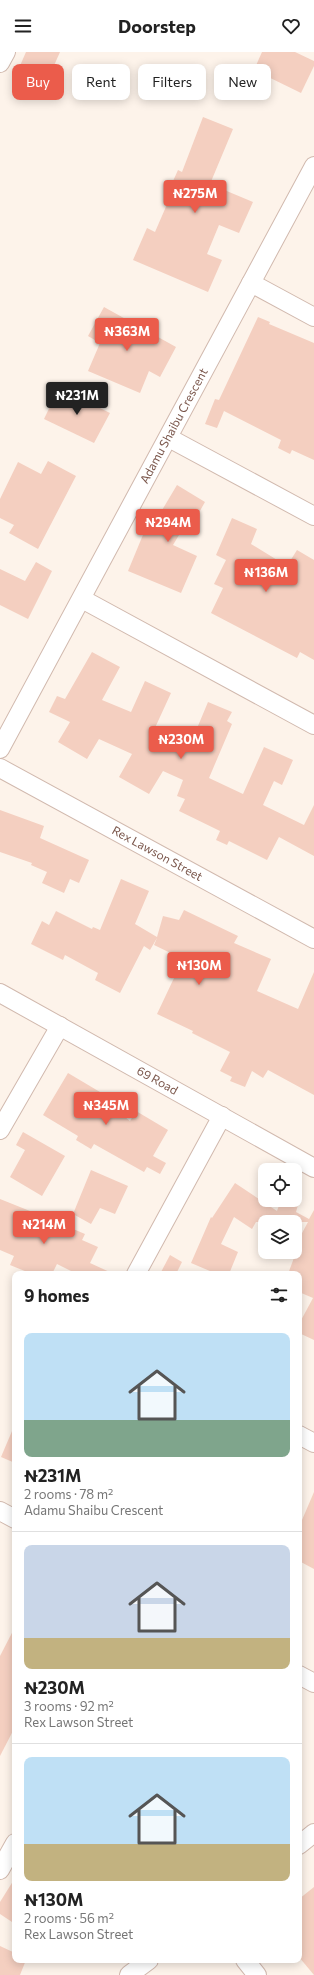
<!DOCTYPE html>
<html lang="en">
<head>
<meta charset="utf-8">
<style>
  :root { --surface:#fff; --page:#f2f2f2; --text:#222; --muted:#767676; --line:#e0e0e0; --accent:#eb5c4b }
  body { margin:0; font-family:Commissioner,sans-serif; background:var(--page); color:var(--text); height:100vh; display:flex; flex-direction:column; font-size:15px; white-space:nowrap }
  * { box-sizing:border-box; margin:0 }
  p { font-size:13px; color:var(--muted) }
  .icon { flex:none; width:22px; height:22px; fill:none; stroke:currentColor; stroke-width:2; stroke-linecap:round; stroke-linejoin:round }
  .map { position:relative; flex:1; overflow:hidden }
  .panel { position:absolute; left:12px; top:1219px; width:290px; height:692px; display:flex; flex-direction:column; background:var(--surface); border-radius:8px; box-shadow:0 2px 10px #0003 }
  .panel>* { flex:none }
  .top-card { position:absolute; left:12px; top:12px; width:290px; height:36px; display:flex; gap:8px }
  .tools { position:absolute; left:258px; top:1111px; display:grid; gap:8px }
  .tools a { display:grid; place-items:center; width:44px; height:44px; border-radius:8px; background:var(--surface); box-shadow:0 2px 10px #0003; font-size:20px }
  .price { position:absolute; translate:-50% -34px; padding:0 9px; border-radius:4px; background:var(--accent); color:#fff; font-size:13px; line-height:26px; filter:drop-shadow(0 1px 2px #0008) }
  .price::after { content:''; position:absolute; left:50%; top:24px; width:12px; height:9px; margin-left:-6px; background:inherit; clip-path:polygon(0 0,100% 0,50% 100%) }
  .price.active { background:#222; color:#fff }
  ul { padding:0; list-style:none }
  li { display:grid; align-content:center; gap:8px; height:212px; padding:0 12px }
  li+li { border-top:1px solid var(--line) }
  li span { display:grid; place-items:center; height:124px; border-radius:8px; color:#555 }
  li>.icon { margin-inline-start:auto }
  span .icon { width:72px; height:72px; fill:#fffc; stroke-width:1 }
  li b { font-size:17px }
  h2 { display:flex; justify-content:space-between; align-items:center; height:48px; padding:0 12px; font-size:17px }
  .pill { padding:0 14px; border-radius:8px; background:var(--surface); box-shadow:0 2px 10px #0003; font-size:14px; line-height:36px }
  .pill.active { background:var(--accent); color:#fff }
  header { display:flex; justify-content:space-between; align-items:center; height:52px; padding:0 12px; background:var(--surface); font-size:18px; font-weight:700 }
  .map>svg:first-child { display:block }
  .building { fill:#f4cfc0 }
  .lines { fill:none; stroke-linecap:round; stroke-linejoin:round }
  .minor-casing { stroke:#d1b9ae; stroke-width:20 }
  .minor { stroke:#fff; stroke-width:18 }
  .labels { text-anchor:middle; stroke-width:3.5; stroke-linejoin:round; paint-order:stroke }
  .street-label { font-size:12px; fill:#7a564b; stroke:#fff8f1 }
</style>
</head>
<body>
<header><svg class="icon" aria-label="menu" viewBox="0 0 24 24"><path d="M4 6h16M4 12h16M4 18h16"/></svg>Doorstep<svg class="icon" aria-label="heart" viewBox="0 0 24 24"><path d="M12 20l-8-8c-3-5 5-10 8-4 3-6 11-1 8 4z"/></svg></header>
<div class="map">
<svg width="314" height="1923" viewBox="0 0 314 1923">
  <rect width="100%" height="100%" fill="#fdf3ea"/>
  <g class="building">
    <path d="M 26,0 L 60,0 L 44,36 L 16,23 Z"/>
    <path d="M 262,0 L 295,0 L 314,9 L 314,14 L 301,41 L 254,18 Z"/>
    <path d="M 203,65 L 233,77 L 210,132 L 253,150 L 239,181 L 219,173 L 207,202 L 222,208 L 208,240 L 133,208 L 147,176 L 155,180 L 168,150 L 164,149 L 178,118 L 182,120 Z"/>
    <path d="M 104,255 L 176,295 L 160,325 L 149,319 L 140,341 L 88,319 L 100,291 L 88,284 Z"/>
    <path d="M 258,265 L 270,270 L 269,272 L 314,291 L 314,408 L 292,398 L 290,402 L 278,396 L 281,388 L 224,359 L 217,376 L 205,372 L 215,347 L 219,348 Z"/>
    <path d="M 59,336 L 110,361 L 94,391 L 44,367 Z"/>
    <path d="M 48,409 L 76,424 L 38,497 L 9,481 L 14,473 L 0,466 L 0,447 L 18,410 L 41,422 Z"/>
    <path d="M 177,433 L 205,450 L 193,471 L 188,468 L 173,493 L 197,504 L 181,541 L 128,519 L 145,478 L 149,480 Z"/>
    <path d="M 232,466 L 257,477 L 251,492 L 287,514 L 297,498 L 314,508 L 314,608 L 300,600 L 297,606 L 211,561 L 223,536 L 214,532 L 226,508 L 216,503 Z"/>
    <path d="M 36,510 L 52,519 L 28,567 L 0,553 L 0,517 L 25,529 Z"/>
    <path d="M 92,600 L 120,615 L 102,648 L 131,660 L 145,629 L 171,641 L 154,678 L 190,693 L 208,650 L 232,660 L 227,669 L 232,672 L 209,726 L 243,742 L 264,695 L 293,708 L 282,733 L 274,729 L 263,753 L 304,773 L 314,753 L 314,804 L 279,785 L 267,808 L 229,789 L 227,793 L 216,788 L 220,779 L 179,759 L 185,747 L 177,744 L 183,728 L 163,719 L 149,742 L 119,725 L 132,702 L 99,687 L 87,707 L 58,690 L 70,670 L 49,660 L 57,644 L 65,647 Z"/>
    <path d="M 0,758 L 44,774 L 40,786 L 89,808 L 79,831 L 70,827 L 64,841 L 42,831 L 47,820 L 31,813 L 32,811 L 0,800 Z"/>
    <path d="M 121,827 L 149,839 L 135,872 L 157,885 L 163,864 L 179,868 L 184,858 L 238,884 L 234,891 L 271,907 L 257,939 L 298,957 L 314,920 L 314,1043 L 268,1018 L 263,1026 L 252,1019 L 245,1035 L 230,1029 L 232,1025 L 220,1019 L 230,1000 L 192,981 L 193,979 L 157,962 L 183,907 L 154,893 L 157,886 L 150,898 L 144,894 L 120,941 L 95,928 L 98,921 L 65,903 L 63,908 L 31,892 L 42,869 L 49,873 L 56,859 L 92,877 L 93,875 L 100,878 Z"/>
    <path d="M 68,1021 L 100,1040 L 95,1049 L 115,1057 L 130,1069 L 136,1059 L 168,1078 L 153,1104 L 166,1111 L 160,1122 L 147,1115 L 144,1120 L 94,1092 L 91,1097 L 76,1088 L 78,1084 L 43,1063 Z"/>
    <path d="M 23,1080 L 65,1104 L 42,1144 L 10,1125 L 25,1098 L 16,1093 Z"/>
    <path d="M 91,1118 L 128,1134 L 115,1162 L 100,1156 L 91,1172 L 73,1162 Z"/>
    <path d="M 235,1131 L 277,1159 L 281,1148 L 286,1148 L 298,1153 L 296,1160 L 309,1167 L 314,1158 L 314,1288 L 299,1281 L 299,1272 L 313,1246 L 299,1240 L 299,1222 L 288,1222 L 295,1203 L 291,1201 L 295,1200 L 295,1194 L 308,1170 L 256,1170 L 252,1177 L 234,1165 L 221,1192 L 238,1200 L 229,1222 L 217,1222 L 191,1211 L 211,1165 L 212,1166 Z"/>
    <path d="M 0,1147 L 30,1159 L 28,1166 L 55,1178 L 59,1171 L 85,1182 L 82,1188 L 98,1195 L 90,1211 L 114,1222 L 77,1222 L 57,1212 L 52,1222 L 32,1222 L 10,1213 L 14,1204 L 0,1198 Z"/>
    <path d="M 170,1203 L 182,1210 L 176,1222 L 160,1222 Z"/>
    <path d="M 15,1372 L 15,1411 L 1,1405 Z"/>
    <path d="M 314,1440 L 314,1517 L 299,1509 L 299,1475 Z"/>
    <path d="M 15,1575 L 15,1675 L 0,1704 L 0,1604 Z"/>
    <path d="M 15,1826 L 15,1872 L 0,1862 L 0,1850 Z"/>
    <path d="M 314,1835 L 314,1923 L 299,1905 L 299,1847 Z"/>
    <path d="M 0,1894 L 15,1901 L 15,1908 L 26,1908 L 20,1923 L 0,1923 Z"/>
  </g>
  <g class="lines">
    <g class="minor-casing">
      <g id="minor">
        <path d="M 0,11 L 6,0"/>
        <path d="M 251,231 L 314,265"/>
        <path d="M 169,386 L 314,464"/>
        <path d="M 82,547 L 314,673"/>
        <path id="s1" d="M 0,697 L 314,114"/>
        <path id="s2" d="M 0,716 L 314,887"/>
        <path id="s3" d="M 0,941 L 314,1116"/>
        <path d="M 0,1078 L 60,974"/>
        <path d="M 136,1222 L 222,1064"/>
        <path d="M 299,1383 L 314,1391"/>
        <path d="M 0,1459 L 15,1467"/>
        <path d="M 299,1623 L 314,1631"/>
        <path d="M 299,1793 L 314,1781"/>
        <path d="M 0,1818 L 15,1791"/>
        <path d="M 245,1908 L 257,1923"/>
        <path d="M 129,1923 L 149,1908"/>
      </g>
    </g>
    <use href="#minor" class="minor"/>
  </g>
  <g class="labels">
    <g class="street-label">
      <text dy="4" stroke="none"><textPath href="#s1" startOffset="367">Adamu Shaibu Crescent</textPath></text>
      <text dy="4" stroke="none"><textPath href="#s2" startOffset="179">Rex Lawson Street</textPath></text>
      <text dy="4" stroke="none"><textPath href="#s3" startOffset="180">69 Road</textPath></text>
    </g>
  </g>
</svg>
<div class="tools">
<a><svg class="icon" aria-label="locate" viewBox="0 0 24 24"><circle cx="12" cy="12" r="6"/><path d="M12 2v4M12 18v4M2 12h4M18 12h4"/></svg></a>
<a><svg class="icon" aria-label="layers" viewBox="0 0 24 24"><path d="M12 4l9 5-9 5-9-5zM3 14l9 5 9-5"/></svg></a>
</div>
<b class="price" style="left:195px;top:162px">₦275M</b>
<b class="price" style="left:127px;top:300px">₦363M</b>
<b class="price active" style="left:77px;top:364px">₦231M</b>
<b class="price" style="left:168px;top:491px">₦294M</b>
<b class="price" style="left:266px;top:541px">₦136M</b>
<b class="price" style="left:181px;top:708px">₦230M</b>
<b class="price" style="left:199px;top:934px">₦130M</b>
<b class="price" style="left:106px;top:1074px">₦345M</b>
<b class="price" style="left:44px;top:1193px">₦214M</b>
<div class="top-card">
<a class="pill active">Buy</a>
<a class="pill">Rent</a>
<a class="pill">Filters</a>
<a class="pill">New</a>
</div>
<section class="panel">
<h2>9 homes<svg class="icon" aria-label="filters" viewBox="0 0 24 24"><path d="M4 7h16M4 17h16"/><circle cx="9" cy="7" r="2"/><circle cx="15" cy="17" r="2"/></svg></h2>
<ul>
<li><span style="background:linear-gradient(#bfe0f5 70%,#7fa58c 0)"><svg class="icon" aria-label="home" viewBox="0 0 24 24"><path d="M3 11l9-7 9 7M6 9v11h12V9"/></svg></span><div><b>₦231M</b><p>2 rooms · 78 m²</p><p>Adamu Shaibu Crescent</p></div></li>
<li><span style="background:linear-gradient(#c9d6e8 75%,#c2b280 0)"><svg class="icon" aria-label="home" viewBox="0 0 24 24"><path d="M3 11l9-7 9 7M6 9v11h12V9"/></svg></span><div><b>₦230M</b><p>3 rooms · 92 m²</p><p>Rex Lawson Street</p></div></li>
<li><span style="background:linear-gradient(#bfe0f5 70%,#c2b280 0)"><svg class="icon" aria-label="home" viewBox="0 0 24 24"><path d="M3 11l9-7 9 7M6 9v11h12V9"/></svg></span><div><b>₦130M</b><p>2 rooms · 56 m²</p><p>Rex Lawson Street</p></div></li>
</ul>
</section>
</div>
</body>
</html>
